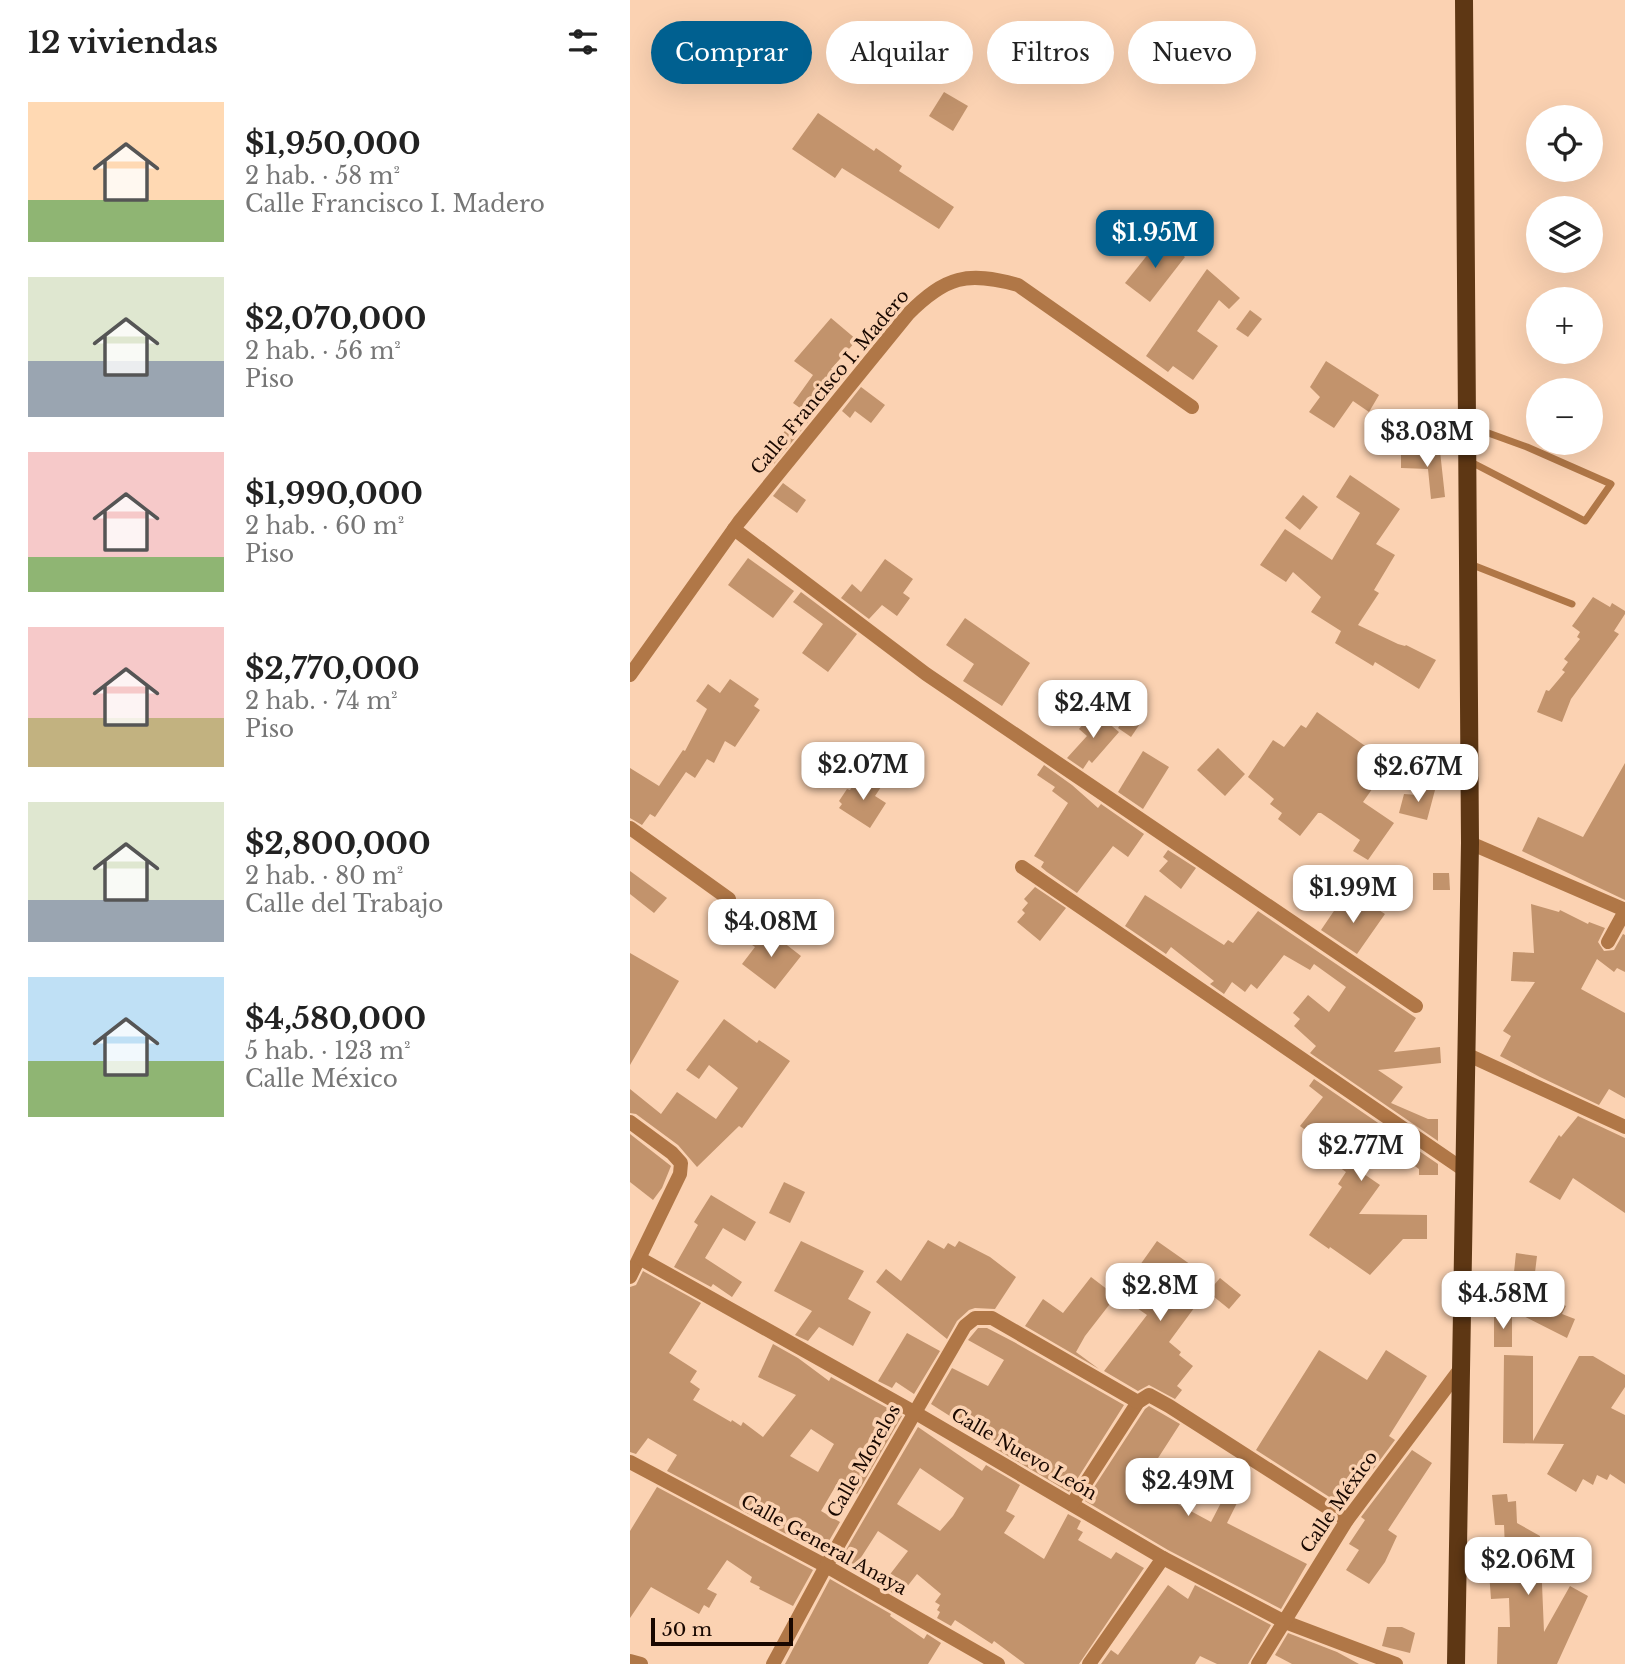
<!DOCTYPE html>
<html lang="es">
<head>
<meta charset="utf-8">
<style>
  :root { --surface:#fff; --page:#f2f2f2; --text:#222; --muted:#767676; --accent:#006090 }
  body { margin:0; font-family:"Libre Baskerville",serif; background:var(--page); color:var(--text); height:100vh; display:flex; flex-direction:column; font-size:26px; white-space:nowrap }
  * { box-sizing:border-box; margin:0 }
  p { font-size:23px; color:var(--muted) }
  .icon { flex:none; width:38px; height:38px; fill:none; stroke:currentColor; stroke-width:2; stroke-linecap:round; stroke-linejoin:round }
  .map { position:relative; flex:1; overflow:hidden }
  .sheet { display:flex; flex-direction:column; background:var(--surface); width:630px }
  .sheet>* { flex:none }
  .top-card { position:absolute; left:21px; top:21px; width:665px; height:63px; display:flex; gap:14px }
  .controls { position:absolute; left:896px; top:105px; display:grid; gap:14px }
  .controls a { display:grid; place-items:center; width:77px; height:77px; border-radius:50%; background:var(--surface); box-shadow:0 7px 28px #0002; font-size:35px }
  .scale { position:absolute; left:21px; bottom:18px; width:142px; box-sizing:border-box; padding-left:7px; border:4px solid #190800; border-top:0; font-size:19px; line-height:24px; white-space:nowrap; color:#190800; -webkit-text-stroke:5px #fbd2b2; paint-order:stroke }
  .price { position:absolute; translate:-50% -60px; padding:0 16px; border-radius:14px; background:#fff; color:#222; font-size:23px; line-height:46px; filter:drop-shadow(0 2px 4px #0008) }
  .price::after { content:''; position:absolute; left:50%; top:42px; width:21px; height:16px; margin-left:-10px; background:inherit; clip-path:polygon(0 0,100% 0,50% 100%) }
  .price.on { background:var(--accent); color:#fff }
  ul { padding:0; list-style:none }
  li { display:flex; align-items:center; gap:21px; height:175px; padding:0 28px }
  li span { display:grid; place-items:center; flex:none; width:196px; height:140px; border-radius:0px; color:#555 }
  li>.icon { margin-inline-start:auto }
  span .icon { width:84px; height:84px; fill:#fffc; stroke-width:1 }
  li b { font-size:30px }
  h2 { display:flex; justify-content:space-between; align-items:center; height:84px; padding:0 28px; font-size:30px }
  .chip { padding:0 24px; border-radius:32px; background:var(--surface); box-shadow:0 7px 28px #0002; font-size:24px; line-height:63px }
  .chip.on { background:var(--accent); color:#fff }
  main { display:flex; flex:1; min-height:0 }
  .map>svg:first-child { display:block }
  .building { fill:#c2936c; fill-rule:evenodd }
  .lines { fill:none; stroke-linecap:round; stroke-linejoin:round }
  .service { stroke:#b07747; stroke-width:7 }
  .minor { stroke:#b07747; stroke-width:14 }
  .primary { stroke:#5e3714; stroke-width:18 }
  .labels { text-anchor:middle; stroke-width:7; stroke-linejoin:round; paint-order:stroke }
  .street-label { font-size:18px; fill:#190800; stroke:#fbd2b2 }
</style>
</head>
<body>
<main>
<section class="sheet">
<h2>12 viviendas<svg class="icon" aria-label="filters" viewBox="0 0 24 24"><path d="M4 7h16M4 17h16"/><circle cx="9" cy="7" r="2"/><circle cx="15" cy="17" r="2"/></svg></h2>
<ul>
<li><span style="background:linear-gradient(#ffd9b3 70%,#8fb573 0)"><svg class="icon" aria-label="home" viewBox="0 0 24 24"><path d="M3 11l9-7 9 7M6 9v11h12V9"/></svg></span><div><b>$1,950,000</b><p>2 hab. · 58 m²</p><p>Calle Francisco I. Madero</p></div></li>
<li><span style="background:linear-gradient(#dfe7d0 60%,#9aa5b1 0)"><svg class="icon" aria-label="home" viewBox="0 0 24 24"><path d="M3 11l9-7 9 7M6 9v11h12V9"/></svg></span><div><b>$2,070,000</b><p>2 hab. · 56 m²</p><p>Piso</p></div></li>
<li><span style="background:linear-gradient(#f6c9c9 75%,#8fb573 0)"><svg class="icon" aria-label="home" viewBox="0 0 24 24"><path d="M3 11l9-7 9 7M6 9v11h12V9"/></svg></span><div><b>$1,990,000</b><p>2 hab. · 60 m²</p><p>Piso</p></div></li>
<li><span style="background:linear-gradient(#f6c9c9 65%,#c2b280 0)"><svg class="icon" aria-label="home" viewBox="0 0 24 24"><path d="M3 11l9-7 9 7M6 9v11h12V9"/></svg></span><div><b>$2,770,000</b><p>2 hab. · 74 m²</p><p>Piso</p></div></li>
<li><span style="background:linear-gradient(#dfe7d0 70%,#9aa5b1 0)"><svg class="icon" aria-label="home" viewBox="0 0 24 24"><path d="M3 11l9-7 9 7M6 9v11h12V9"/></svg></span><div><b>$2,800,000</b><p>2 hab. · 80 m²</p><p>Calle del Trabajo</p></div></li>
<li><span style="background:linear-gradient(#bfe0f5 60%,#8fb573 0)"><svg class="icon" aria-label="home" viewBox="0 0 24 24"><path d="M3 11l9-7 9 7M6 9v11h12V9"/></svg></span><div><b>$4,580,000</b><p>5 hab. · 123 m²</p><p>Calle México</p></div></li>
</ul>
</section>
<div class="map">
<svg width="995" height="1664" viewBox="0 0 995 1664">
  <rect width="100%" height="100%" fill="#fbd2b2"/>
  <g class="building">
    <path d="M 314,92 L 338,106 L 323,131 L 299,116 Z"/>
    <path d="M 188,113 L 244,151 L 246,148 L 272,166 L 269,171 L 324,207 L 309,229 L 212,168 L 205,178 L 162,149 Z"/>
    <path d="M 531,238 L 555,257 L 520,302 L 495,283 Z"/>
    <path d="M 577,269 L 610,298 L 599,309 L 589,300 L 567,331 L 588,346 L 563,380 L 543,366 L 538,372 L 516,356 Z"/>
    <path d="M 620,310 L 632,319 L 618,337 L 606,329 Z"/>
    <path d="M 201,318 L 227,340 L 201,369 L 214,378 L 144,464 L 136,458 L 166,415 L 170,408 L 163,403 L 183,375 L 164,361 Z"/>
    <path d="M 696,361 L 749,395 L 739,412 L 723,401 L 704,428 L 679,412 L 690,397 L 680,387 Z"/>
    <path d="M 231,387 L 255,405 L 241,423 L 225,411 L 220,418 L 212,411 Z"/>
    <path d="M 810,451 L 815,497 L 801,499 L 798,469 L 771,468 L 771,454 Z"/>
    <path d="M 720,475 L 770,509 L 746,544 L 765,555 L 744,590 L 749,593 L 728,625 L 768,644 L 775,646 L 776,645 L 806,660 L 789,689 L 745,662 L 743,666 L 705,643 L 711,631 L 681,612 L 691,597 L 663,572 L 656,582 L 630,565 L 655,529 L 702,560 L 730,513 L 706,497 Z"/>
    <path d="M 153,483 L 176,500 L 167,513 L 143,496 Z"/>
    <path d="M 673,495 L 688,507 L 670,530 L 655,518 Z"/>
    <path d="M 118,558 L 164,591 L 143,618 L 98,585 Z"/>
    <path d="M 255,559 L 283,579 L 273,593 L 280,598 L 267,616 L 252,605 L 239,619 L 211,598 L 222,584 L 231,592 Z"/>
    <path d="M 171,592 L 227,634 L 198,672 L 172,653 L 193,624 L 163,602 Z"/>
    <path d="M 963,597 L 980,607 L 982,603 L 995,611 L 995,614 L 984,631 L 989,634 L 941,699 L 932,722 L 907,712 L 916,690 L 919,691 L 935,672 L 932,670 L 938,662 L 934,659 L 950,639 L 947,637 L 950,632 L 942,626 Z"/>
    <path d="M 335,618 L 400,663 L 372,706 L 333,681 L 344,664 L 316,645 Z"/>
    <path d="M 100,679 L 129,699 L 124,706 L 130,710 L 105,747 L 95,741 L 84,763 L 77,759 L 65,778 L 56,772 L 25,817 L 20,814 L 12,825 L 0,818 L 0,768 L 29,786 L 53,750 L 55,751 L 77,709 L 66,701 L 78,684 L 90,693 Z"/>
    <path d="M 503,706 L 516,715 L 501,737 L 488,728 Z"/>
    <path d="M 464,711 L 489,732 L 462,763 L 459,760 L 453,769 L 437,758 L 457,736 L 449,729 Z"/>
    <path d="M 687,712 L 748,755 L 740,767 L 752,775 L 733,802 L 764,823 L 738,860 L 723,851 L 730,840 L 691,813 L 688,813 L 670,836 L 648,819 L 652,813 L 640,804 L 644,799 L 618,777 L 643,740 L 654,747 L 671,725 L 676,728 Z"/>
    <path d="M 588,748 L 615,774 L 595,796 L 567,770 Z"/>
    <path d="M 513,751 L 539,767 L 513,809 L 488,792 Z"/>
    <path d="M 995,763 L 995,900 L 892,851 L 908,817 L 953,837 Z"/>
    <path d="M 414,765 L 442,785 L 468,808 L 471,804 L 514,834 L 498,857 L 483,846 L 447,893 L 417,872 L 411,867 L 414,862 L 404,856 L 438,803 L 422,791 L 425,787 L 407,775 Z"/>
    <path d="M 236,777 L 251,787 L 245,796 L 256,803 L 240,828 L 209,808 L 212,804 L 209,801 L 217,789 L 220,790 L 225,783 L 229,786 Z"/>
    <path d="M 791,786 L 805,790 L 797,820 L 769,813 L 774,794 L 789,795 Z"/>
    <path d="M 538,850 L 566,868 L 551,889 L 529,871 L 538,861 L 533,857 Z"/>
    <path d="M 0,871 L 37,898 L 24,913 L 0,894 Z"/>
    <path d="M 803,873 L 819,873 L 820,890 L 803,890 Z"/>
    <path d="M 405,887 L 436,908 L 410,941 L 387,922 L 395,913 L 392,910 L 398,903 L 394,899 Z"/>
    <path d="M 515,895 L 594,945 L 598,940 L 603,943 L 628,911 L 786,1018 L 764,1052 L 810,1047 L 811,1063 L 748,1070 L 773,1087 L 761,1103 L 798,1119 L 808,1119 L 808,1141 L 680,1053 L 686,1046 L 664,1026 L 670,1019 L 663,1013 L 678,995 L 699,1012 L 716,987 L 684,964 L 680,970 L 654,955 L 627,989 L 621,984 L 615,992 L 602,982 L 594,994 L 580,984 L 584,981 L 541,947 L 536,954 L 495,926 Z"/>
    <path d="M 732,899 L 755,914 L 727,954 L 691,930 L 708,905 L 721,914 Z"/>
    <path d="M 901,904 L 929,912 L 930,910 L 958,924 L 959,922 L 975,928 L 968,942 L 974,951 L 984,950 L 993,934 L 995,935 L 995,972 L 987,968 L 984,972 L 967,959 L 951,989 L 995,1013 L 995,1098 L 979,1089 L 969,1105 L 910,1077 L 870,1056 L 881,1036 L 873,1031 L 905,982 L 881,981 L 883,952 L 904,953 Z"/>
    <path d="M 135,928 L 171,956 L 145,989 L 112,964 L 125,947 L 122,945 Z"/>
    <path d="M 0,953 L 49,981 L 0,1065 Z"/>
    <path d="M 94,1019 L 127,1043 L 129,1040 L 160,1061 L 112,1128 L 109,1126 L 67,1167 L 48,1145 L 6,1114 L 0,1113 L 0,1089 L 31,1114 L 47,1092 L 86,1119 L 108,1088 L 79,1065 L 69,1079 L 56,1070 Z"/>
    <path d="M 684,1079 L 808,1164 L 808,1175 L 789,1175 L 789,1169 L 755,1145 L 734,1174 L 750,1185 L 729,1214 L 797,1215 L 797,1239 L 773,1239 L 740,1275 L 700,1247 L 699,1249 L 679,1235 L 712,1187 L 708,1184 L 716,1172 L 699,1160 L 705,1152 L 670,1126 L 693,1097 L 679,1086 Z"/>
    <path d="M 948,1116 L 995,1138 L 995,1213 L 943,1178 L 930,1200 L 899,1182 L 929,1135 L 931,1137 Z"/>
    <path d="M 0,1134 L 41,1166 L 32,1188 L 23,1200 L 0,1182 Z"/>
    <path d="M 154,1182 L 175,1192 L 160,1223 L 139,1213 Z"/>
    <path d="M 81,1195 L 126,1222 L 115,1241 L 93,1228 L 75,1258 L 112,1282 L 102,1297 L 83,1284 L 81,1287 L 44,1267 L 68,1225 L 64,1222 Z"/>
    <path d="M 298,1240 L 314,1249 L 318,1243 L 325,1247 L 329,1241 L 360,1257 L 386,1277 L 365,1309 L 345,1308 L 339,1310 L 327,1321 L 317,1339 L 246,1282 L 256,1269 L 271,1281 Z"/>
    <path d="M 171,1241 L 234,1271 L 218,1299 L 241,1312 L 223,1346 L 189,1327 L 178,1341 L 165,1335 L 182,1311 L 144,1291 Z"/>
    <path d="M 527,1241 L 584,1281 L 539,1342 L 551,1352 L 549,1355 L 563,1366 L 547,1386 L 552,1390 L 545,1399 L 519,1385 L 508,1391 L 474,1371 L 517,1315 L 497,1301 L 519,1271 L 510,1265 Z"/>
    <path d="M 886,1253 L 907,1256 L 903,1289 L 936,1306 L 932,1314 L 945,1319 L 937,1338 L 878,1308 L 886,1273 L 884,1272 Z"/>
    <path d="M 13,1271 L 71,1303 L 39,1353 L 67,1371 L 60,1382 L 70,1389 L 63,1400 L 101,1422 L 102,1420 L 111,1426 L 113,1422 L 133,1437 L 166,1395 L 128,1377 L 143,1344 L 168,1358 L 199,1381 L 201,1377 L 272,1416 L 227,1494 L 208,1482 L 191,1511 L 210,1522 L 192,1553 L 37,1471 L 47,1455 L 18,1438 L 6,1454 L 0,1452 L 0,1287 L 6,1285 ZM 181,1429 L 204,1444 L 188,1472 L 160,1456 Z"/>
    <path d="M 461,1277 L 486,1296 L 455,1336 L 446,1352 L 469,1369 L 395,1326 L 413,1299 L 433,1313 Z"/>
    <path d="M 590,1278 L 611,1295 L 599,1309 L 578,1292 Z"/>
    <rect x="864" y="1315" width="18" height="32"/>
    <path d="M 348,1328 L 357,1328 L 384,1342 L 494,1405 L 439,1492 L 366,1449 L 367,1446 L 301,1404 L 322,1368 L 358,1386 L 374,1360 L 338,1340 Z"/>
    <path d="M 277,1333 L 310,1351 L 284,1394 L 266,1382 L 262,1388 L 248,1381 Z"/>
    <path d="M 689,1350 L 737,1380 L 756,1350 L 797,1376 L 759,1436 L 765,1440 L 715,1507 L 626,1450 Z"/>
    <path d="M 874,1355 L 903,1356 L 903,1441 L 949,1356 L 963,1356 L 995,1375 L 995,1387 L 981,1408 L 995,1415 L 995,1484 L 980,1474 L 977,1480 L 967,1475 L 963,1485 L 953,1479 L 946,1492 L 917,1474 L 934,1444 L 873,1443 Z"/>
    <path d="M 519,1406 L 550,1424 L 521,1469 L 539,1480 L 531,1492 L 545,1500 L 544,1502 L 581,1522 L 594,1497 L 607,1503 L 597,1523 L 677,1564 L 651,1609 L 538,1550 L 455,1501 L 515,1409 Z"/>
    <path d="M 288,1427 L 352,1471 L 356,1465 L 390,1485 L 376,1511 L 385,1516 L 374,1533 L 414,1559 L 438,1514 L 451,1521 L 447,1529 L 453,1532 L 448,1540 L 481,1559 L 486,1552 L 514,1568 L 449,1664 L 395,1664 L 364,1641 L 362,1644 L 325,1620 L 321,1626 L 307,1618 L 310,1612 L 307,1610 L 310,1605 L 305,1602 L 311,1594 L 287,1574 L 269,1597 L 251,1586 L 278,1551 L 248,1531 L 223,1570 L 209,1562 ZM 290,1468 L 334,1498 L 323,1516 L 310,1531 L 267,1504 Z"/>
    <path d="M 782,1450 L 802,1463 L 758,1530 L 767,1536 L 755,1562 L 739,1584 L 716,1570 L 729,1550 L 719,1544 L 735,1520 L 731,1517 Z"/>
    <path d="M 27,1487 L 183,1570 L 163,1606 L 129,1589 L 130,1587 L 120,1582 L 122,1577 L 97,1560 L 77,1589 L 87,1594 L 79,1608 L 74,1605 L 69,1614 L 21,1587 L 0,1618 L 0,1531 Z"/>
    <path d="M 877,1494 L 878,1502 L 886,1501 L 887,1523 L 910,1536 L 914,1632 L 940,1586 L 958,1596 L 927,1664 L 867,1664 L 868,1627 L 880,1627 L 879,1598 L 861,1599 L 859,1572 L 876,1572 L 874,1525 L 865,1525 L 862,1495 Z"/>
    <path d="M 200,1579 L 261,1614 L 260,1616 L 294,1639 L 297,1634 L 311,1643 L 298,1664 L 155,1664 Z"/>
    <path d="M 538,1585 L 558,1599 L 565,1585 L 641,1625 L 618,1664 L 587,1664 L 570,1656 L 565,1664 L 471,1664 L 481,1650 L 488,1655 Z"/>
    <path d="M 757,1627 L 772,1627 L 785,1633 L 780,1653 L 752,1646 Z"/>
    <path d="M 658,1633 L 707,1652 L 729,1664 L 662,1664 L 645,1655 Z"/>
  </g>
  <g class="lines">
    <g class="service">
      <path d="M 839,461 L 955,521 L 981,484 L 897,447 L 839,426"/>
      <path d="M 840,564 L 942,604"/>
    </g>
    <g class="minor">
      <path d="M 104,529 L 296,674 L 786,1006"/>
      <path d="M 0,675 L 109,522 L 278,314 C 316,276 337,271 388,285 L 562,407"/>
      <path d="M 0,828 L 99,899"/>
      <path d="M 840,843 L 995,910"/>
      <path d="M 392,867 L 834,1170"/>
      <path d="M 978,942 L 995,911"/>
      <path d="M 836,1054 L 995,1127"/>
      <path d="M 0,1122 L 42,1153 L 51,1163 L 50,1174 L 0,1277"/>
      <path d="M 11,1259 L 284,1412 L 533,1558 L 655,1622 L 766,1664"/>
      <path d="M 0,1462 L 196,1566 L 368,1664"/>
      <path d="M 442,1504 L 508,1402 L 519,1395 L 539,1406 L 717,1520"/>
      <path d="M 0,1661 L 11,1664"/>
      <path d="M 143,1664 L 196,1566 L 335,1326 L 345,1318 L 362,1318 L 508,1402"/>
      <path d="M 459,1664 L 533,1558"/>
      <path d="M 628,1664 L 717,1520 L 831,1368"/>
    </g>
    <path class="primary" d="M 826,1664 L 840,843 L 834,0"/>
  </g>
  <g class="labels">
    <g class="street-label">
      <text transform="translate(200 382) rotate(-50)" y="6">Calle Francisco I. Madero</text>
      <text transform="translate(394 1454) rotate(30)" y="6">Calle Nuevo León</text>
      <text transform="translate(234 1461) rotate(-60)" y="6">Calle Morelos</text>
      <text transform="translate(709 1502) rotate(-55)" y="6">Calle México</text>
      <text transform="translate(194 1545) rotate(29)" y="6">Calle General Anaya</text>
    </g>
  </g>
</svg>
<div class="controls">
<a><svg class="icon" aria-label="locate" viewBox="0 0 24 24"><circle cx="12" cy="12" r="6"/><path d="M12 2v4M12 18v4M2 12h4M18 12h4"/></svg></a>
<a><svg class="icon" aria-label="layers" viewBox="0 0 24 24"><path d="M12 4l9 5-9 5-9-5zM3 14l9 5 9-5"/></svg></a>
<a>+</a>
<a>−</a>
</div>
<div class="scale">50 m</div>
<b class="price on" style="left:525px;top:270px">$1.95M</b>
<b class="price" style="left:797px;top:469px">$3.03M</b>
<b class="price" style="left:463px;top:740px">$2.4M</b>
<b class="price" style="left:233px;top:802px">$2.07M</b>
<b class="price" style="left:788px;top:804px">$2.67M</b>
<b class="price" style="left:723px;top:925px">$1.99M</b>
<b class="price" style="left:141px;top:959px">$4.08M</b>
<b class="price" style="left:731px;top:1183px">$2.77M</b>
<b class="price" style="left:530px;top:1323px">$2.8M</b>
<b class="price" style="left:873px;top:1331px">$4.58M</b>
<b class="price" style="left:558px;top:1518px">$2.49M</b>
<b class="price" style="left:898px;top:1597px">$2.06M</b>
<div class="top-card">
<a class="chip on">Comprar</a>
<a class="chip">Alquilar</a>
<a class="chip">Filtros</a>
<a class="chip">Nuevo</a>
</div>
</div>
</main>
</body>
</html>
